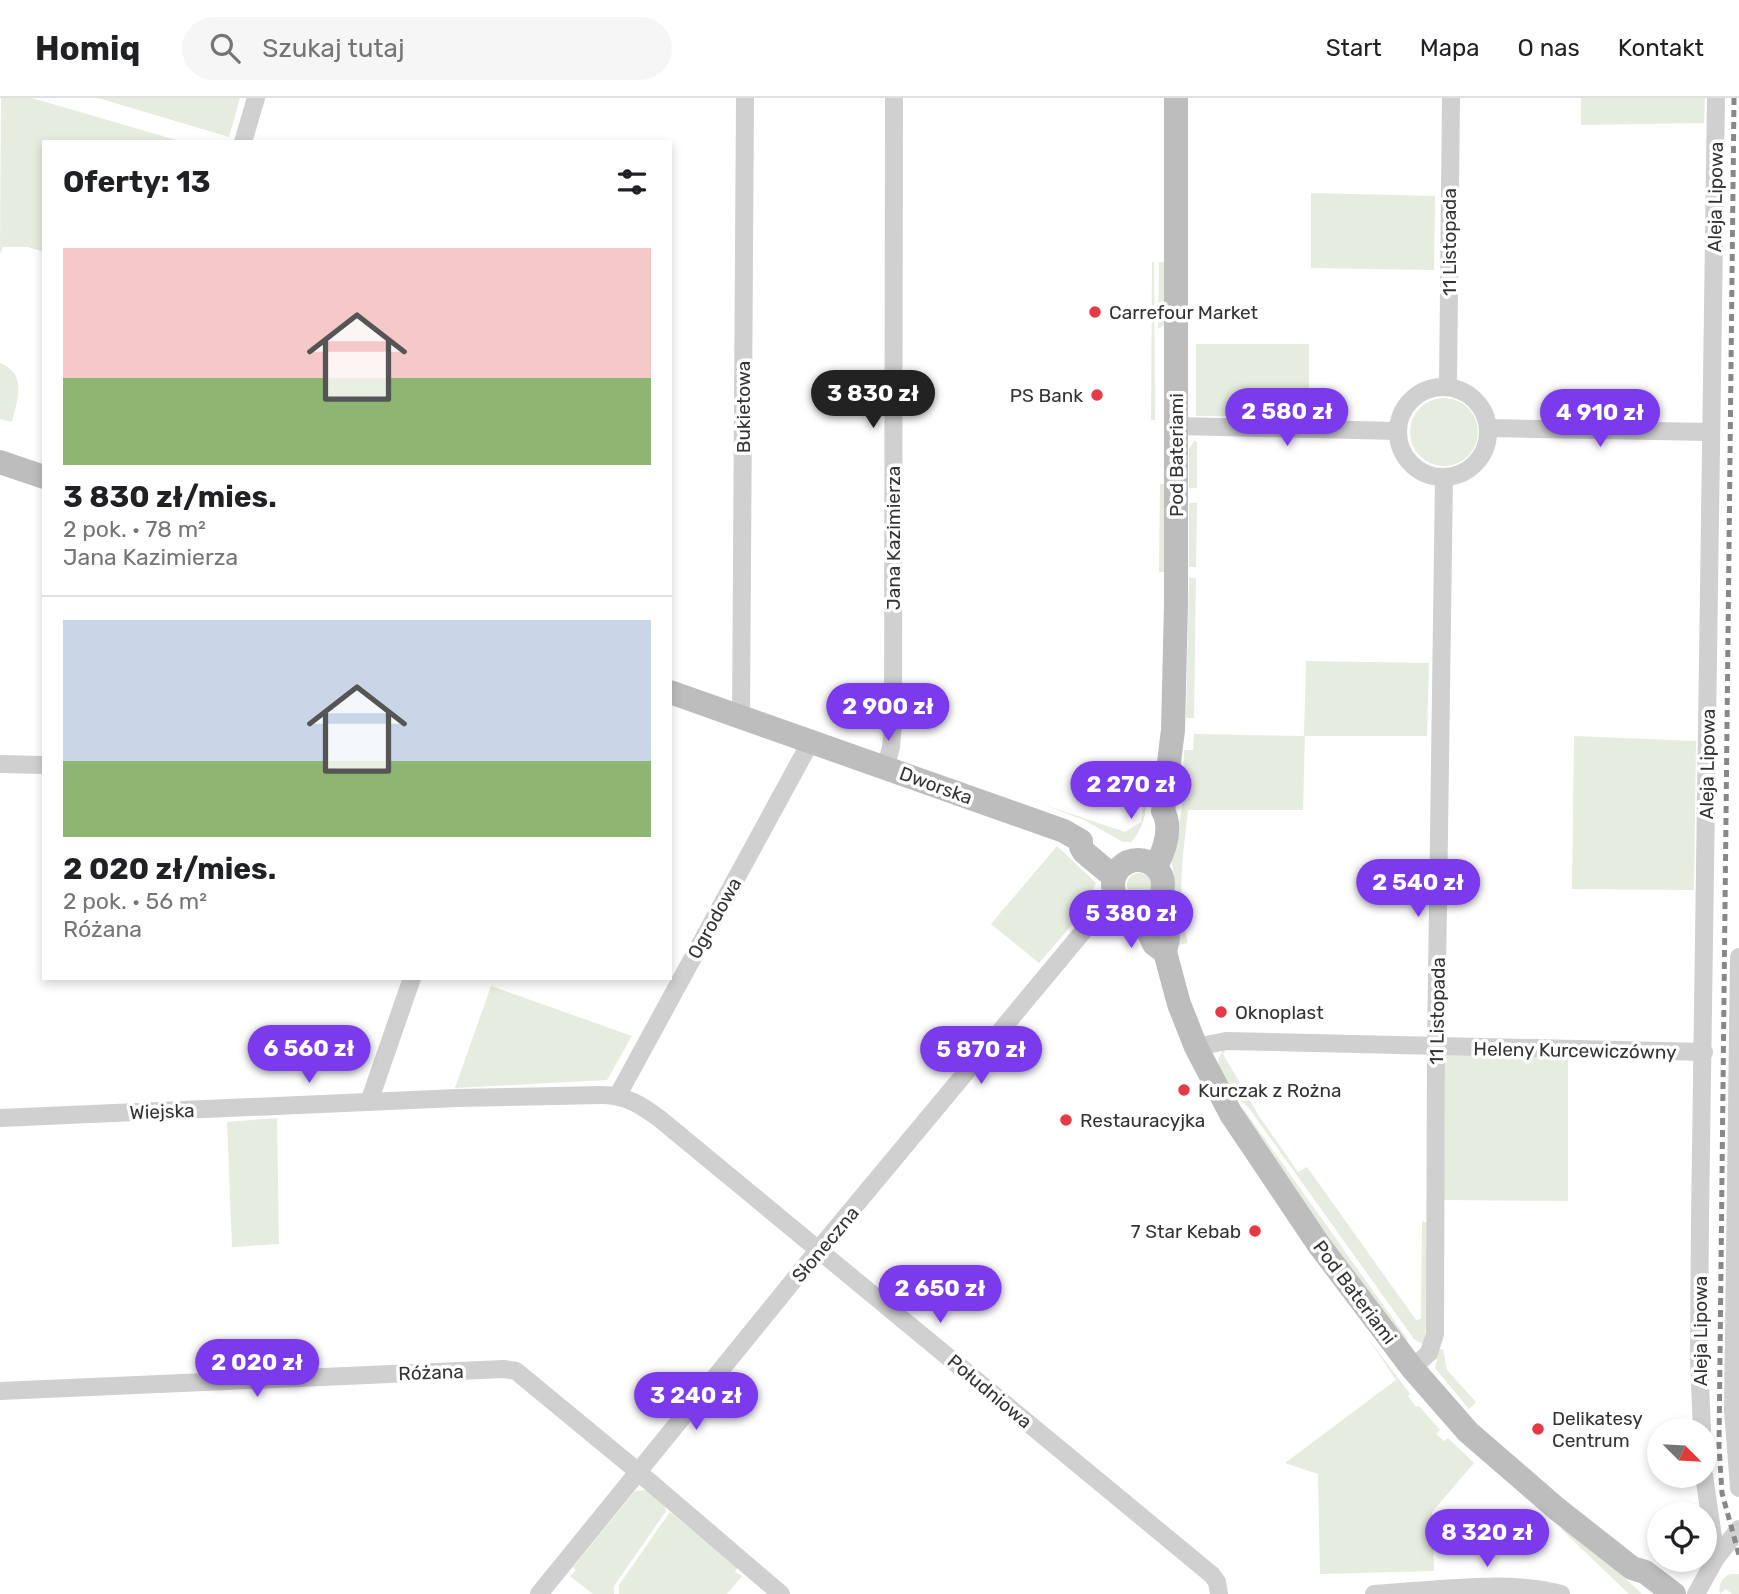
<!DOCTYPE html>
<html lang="pl">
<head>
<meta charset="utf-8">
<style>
  :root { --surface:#fff; --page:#f6f6f6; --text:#202124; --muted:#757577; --line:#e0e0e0; --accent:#7c3aed }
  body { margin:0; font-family:Rubik,sans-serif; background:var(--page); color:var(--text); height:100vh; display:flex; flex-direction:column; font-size:26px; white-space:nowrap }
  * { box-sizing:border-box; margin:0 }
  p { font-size:23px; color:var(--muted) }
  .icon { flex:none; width:38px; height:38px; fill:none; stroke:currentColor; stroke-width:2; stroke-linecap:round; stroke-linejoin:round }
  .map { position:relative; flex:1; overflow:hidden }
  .drawer { position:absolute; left:42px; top:42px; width:630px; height:840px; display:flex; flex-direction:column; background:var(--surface); border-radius:0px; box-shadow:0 4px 10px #0003 }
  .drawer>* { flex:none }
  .needle { width:46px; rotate:114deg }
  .controls { position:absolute; left:1647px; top:1320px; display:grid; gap:14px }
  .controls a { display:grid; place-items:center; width:70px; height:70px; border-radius:50%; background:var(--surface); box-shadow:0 4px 10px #0003; font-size:35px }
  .price { position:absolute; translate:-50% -60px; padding:0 16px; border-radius:24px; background:var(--accent); color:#fff; font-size:23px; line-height:46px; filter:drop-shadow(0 2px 4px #0008) }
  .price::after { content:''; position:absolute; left:50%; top:42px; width:21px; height:16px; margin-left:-10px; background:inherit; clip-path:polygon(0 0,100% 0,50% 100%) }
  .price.on { background:#222; color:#fff }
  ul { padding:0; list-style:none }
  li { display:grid; align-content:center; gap:14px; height:371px; padding:0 21px }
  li+li { border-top:2px solid var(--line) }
  li span { display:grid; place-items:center; height:217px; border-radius:0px; color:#555 }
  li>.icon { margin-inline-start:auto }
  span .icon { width:126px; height:126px; fill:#fffc; stroke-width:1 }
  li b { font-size:30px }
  h2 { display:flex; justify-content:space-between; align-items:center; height:84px; padding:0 21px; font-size:30px }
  header { display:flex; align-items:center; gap:42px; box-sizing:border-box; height:98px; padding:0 35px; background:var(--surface); border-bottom:2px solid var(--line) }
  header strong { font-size:33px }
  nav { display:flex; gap:38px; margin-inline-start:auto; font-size:24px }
  .search { width:490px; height:63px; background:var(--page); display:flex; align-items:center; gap:18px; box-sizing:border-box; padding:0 24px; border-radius:38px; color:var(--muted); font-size:26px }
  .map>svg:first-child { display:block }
  .green { fill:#e6ecdf }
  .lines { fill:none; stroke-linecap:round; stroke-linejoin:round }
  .street { stroke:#d0d0d0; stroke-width:18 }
  .secondary { stroke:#bdbdbd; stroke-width:24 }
  .rail { stroke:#888; stroke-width:5; stroke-dasharray:7 5; stroke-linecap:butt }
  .poi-dot { fill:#e63946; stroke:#fff; stroke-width:2.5 }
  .labels { text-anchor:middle; stroke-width:7; stroke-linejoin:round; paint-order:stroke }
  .street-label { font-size:19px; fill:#333; stroke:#fff }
  .poi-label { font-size:19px; fill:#333; stroke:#fff; text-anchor:start }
</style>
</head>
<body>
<header>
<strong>Homiq</strong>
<div class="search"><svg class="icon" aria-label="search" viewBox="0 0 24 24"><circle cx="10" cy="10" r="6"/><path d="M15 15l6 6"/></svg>Szukaj tutaj</div>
<nav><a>Start</a><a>Mapa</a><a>O nas</a><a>Kontakt</a></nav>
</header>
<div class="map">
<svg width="1739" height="1496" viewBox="0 0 1739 1496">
  <rect width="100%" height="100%" fill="#fff"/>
  <g class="green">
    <path d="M 1,0 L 32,0 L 183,44 L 44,44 L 44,154 L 28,149 L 3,149 L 0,156 Z"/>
    <path d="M 98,0 L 240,0 L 229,39 Z"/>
    <path d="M 1581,0 L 1705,0 L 1704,25 L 1581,27 Z"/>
    <path d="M 1311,95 L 1435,98 L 1434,172 L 1311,170 Z"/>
    <path d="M 1152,164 L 1154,164 L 1155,322 L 1151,322 Z"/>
    <path d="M 1159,164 L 1166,164 L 1165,226 L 1158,231 Z"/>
    <path d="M 1196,246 L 1309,246 L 1309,319 L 1196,318 Z"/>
    <path d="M 0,265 C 28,276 17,302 12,324 L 0,321 Z"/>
    <circle cx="1444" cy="334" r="34"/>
    <path d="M 1195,342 L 1197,345 L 1197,390 L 1189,390 L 1189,351 Z"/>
    <path d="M 1160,386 L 1166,386 L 1166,474 L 1159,474 Z"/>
    <path d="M 1189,405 L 1197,405 L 1196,469 L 1189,469 Z"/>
    <path d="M 1189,480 L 1196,480 L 1194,620 L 1186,620 Z"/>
    <path d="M 1306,563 L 1429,565 L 1427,638 L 1305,638 L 1303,712 L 1188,712 C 1183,758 1176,800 1188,845 L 1179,847 L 1172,803 L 1175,788 L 1172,763 L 1182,710 L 1184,652 L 1193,652 L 1194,636 L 1304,638 Z"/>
    <path d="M 1574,638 L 1696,643 L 1694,792 L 1572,791 Z"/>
    <path d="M 1147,663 L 1151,663 C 1148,687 1150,726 1131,744 L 1123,744 L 1084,722 L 1039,705 L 1125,734 L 1141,724 Z"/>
    <path d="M 1057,748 L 1096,785 L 1082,815 L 1039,865 L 991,826 Z"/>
    <circle cx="1139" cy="787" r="12"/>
    <path d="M 491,888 L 632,938 L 607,982 L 455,990 Z"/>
    <path d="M 1220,949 L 1226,951 L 1223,956 L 1259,1018 L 1298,1074 L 1307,1069 L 1416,1222 L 1421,1221 L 1422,1123 L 1427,1125 L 1429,1195 L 1424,1247 L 1414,1241 L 1248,1009 C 1236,999 1209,969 1222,954 Z"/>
    <path d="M 1445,954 L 1568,954 L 1568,1103 L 1444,1102 Z"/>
    <path d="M 1233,1003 L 1245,1013 L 1408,1242 L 1404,1245 L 1345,1166 Z"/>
    <path d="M 277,1020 L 279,1146 L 232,1149 L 227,1024 Z"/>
    <path d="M 1368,1240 L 1410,1296 L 1408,1298 L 1416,1309 L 1419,1308 L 1440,1332 L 1436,1336 L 1444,1343 L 1448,1340 L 1474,1365 L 1432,1414 L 1434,1473 L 1320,1476 L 1318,1376 L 1285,1365 L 1396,1282 Z"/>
    <path d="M 1443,1251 L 1447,1272 L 1476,1304 L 1469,1311 L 1435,1270 L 1437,1262 L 1434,1258 L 1438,1252 Z"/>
    <path d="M 646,1392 L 664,1407 L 666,1413 L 614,1488 L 614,1496 L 593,1496 L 570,1478 L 576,1472 L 573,1469 L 635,1393 Z"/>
    <path d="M 670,1414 L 738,1469 L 735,1474 L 742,1478 L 727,1496 L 619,1496 L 619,1487 Z"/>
    <path d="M 1565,1426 L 1642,1496 L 1629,1496 L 1561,1431 Z"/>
    <path d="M 1731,1476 L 1739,1476 L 1739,1496 L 1732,1496 L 1726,1491 L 1720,1496 C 1718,1487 1722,1478 1731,1476 Z"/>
  </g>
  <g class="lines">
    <g class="street">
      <path d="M 243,44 L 256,0"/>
      <path d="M 1448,288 L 1451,0"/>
      <circle cx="1443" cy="334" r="45"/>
      <path d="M 1177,328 L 1398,333"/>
      <path d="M 1489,330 L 1711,334"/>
      <path d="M 741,619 L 745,0"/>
      <path d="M 0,666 L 44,667"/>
      <path d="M 886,668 L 891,649 L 893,627 L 894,0"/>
      <path d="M 1739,859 L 1733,1312 L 1739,1390"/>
      <path d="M 1196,949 L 1226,943 L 1704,954"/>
      <path d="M 618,997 L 811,643"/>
      <path d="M 369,1004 L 412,880"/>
      <path d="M 0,1020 L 457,1000 L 601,997 C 626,997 641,1007 660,1021 L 1212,1477 L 1217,1484 L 1219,1496"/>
      <path d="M 1412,1270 L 1429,1255 L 1435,1236 L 1436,949 L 1444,380"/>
      <path d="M 0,1293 L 504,1271 L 516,1273 L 630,1367 L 781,1496"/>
      <path d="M 1702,1332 L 1699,1262 L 1700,1121 L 1716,0"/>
      <path d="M 1704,1377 L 1716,1460"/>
      <path d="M 539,1496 L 819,1151 L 1096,818 L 1115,799"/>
      <path d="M 1374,1496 C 1429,1493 1508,1481 1561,1496"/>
      <path d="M 1696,1496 L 1716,1460 L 1739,1431"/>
    </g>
    <g class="secondary">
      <path d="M 0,364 L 44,379"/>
      <path d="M 670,594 L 1064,733 L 1081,743 L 1081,749 L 1084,754 L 1114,779"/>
      <circle cx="1138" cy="787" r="25"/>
      <path d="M 1156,769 C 1164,753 1173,730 1163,713 L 1173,632 L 1176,506 L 1176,0"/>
      <path d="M 1160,800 L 1168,840 L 1165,854 L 1179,906 L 1196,949 L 1231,1016 L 1319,1147 L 1412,1270 L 1468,1334 L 1557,1411 L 1632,1470 L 1645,1474 L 1674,1496"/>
      <path d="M 1138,812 L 1154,846 L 1165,854"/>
    </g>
    <path class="rail" d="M 1734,0 L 1719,1348 L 1722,1395 L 1739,1457"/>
  </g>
  <g class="poi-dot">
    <circle cx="1095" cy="214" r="7"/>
    <circle cx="1097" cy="297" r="7"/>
    <circle cx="1221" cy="914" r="7"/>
    <circle cx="1184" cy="992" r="7"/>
    <circle cx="1066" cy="1022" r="7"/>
    <circle cx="1255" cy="1133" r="7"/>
    <circle cx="1538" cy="1331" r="7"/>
  </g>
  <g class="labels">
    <g class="street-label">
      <text transform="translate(1715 99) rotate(-89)" y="7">Aleja Lipowa</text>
      <text transform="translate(1449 144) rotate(-90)" y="7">11 Listopada</text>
      <text transform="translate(743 309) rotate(-90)" y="7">Bukietowa</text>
      <text transform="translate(1176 357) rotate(-90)" y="7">Pod Bateriami</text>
      <text transform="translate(893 440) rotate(-90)" y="7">Jana Kazimierza</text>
      <text transform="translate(1707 666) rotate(-89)" y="7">Aleja Lipowa</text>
      <text transform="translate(936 687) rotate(20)" y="7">Dworska</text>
      <text transform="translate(714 820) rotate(-61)" y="7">Ogrodowa</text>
      <text transform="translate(1437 913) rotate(-89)" y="7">11 Listopada</text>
      <text transform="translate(1575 952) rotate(1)" y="7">Heleny Kurcewiczówny</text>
      <text transform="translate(162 1013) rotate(-2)" y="7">Wiejska</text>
      <text transform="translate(825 1146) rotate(-50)" y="7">Słoneczna</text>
      <text transform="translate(1355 1194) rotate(53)" y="7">Pod Bateriami</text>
      <text transform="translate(1700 1233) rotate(-90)" y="7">Aleja Lipowa</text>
      <text transform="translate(431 1274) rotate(-2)" y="7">Różana</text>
      <text transform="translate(990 1293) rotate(40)" y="7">Południowa</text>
    </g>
    <g class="poi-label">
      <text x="1109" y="221">Carrefour Market</text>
      <text x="1083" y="304" text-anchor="end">PS Bank</text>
      <text x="1235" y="921">Oknoplast</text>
      <text x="1198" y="999">Kurczak z Rożna</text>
      <text x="1080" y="1029">Restauracyjka</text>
      <text x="1241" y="1140" text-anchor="end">7 Star Kebab</text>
      <text x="1552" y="1327">Delikatesy<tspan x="1552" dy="22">Centrum</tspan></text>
    </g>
  </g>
</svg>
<div class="controls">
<a><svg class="needle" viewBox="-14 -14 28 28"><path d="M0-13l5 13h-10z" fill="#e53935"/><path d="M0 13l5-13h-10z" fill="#757577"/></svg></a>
<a><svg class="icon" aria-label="locate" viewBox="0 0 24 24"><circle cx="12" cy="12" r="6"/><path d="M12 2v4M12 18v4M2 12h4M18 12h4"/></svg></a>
</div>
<b class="price on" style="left:873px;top:332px">3 830 zł</b>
<b class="price" style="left:1287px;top:350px">2 580 zł</b>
<b class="price" style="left:1600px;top:351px">4 910 zł</b>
<b class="price" style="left:888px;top:645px">2 900 zł</b>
<b class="price" style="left:1131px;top:723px">2 270 zł</b>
<b class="price" style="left:1418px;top:821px">2 540 zł</b>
<b class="price" style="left:1131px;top:852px">5 380 zł</b>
<b class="price" style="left:309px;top:987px">6 560 zł</b>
<b class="price" style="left:981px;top:988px">5 870 zł</b>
<b class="price" style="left:940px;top:1227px">2 650 zł</b>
<b class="price" style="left:257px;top:1301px">2 020 zł</b>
<b class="price" style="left:696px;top:1334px">3 240 zł</b>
<b class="price" style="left:1487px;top:1471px">8 320 zł</b>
<section class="drawer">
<h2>Oferty: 13<svg class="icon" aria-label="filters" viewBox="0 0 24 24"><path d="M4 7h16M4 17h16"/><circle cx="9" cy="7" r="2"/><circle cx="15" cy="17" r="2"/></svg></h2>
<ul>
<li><span style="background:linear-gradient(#f6c9c9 60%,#8fb573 0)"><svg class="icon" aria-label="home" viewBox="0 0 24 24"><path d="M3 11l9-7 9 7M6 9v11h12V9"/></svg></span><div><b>3 830 zł/mies.</b><p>2 pok. · 78 m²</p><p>Jana Kazimierza</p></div></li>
<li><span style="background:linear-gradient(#c9d6e8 65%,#8fb573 0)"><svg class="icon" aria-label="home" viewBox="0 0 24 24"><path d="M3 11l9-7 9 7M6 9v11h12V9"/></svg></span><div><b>2 020 zł/mies.</b><p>2 pok. · 56 m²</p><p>Różana</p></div></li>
</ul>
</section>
</div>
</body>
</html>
